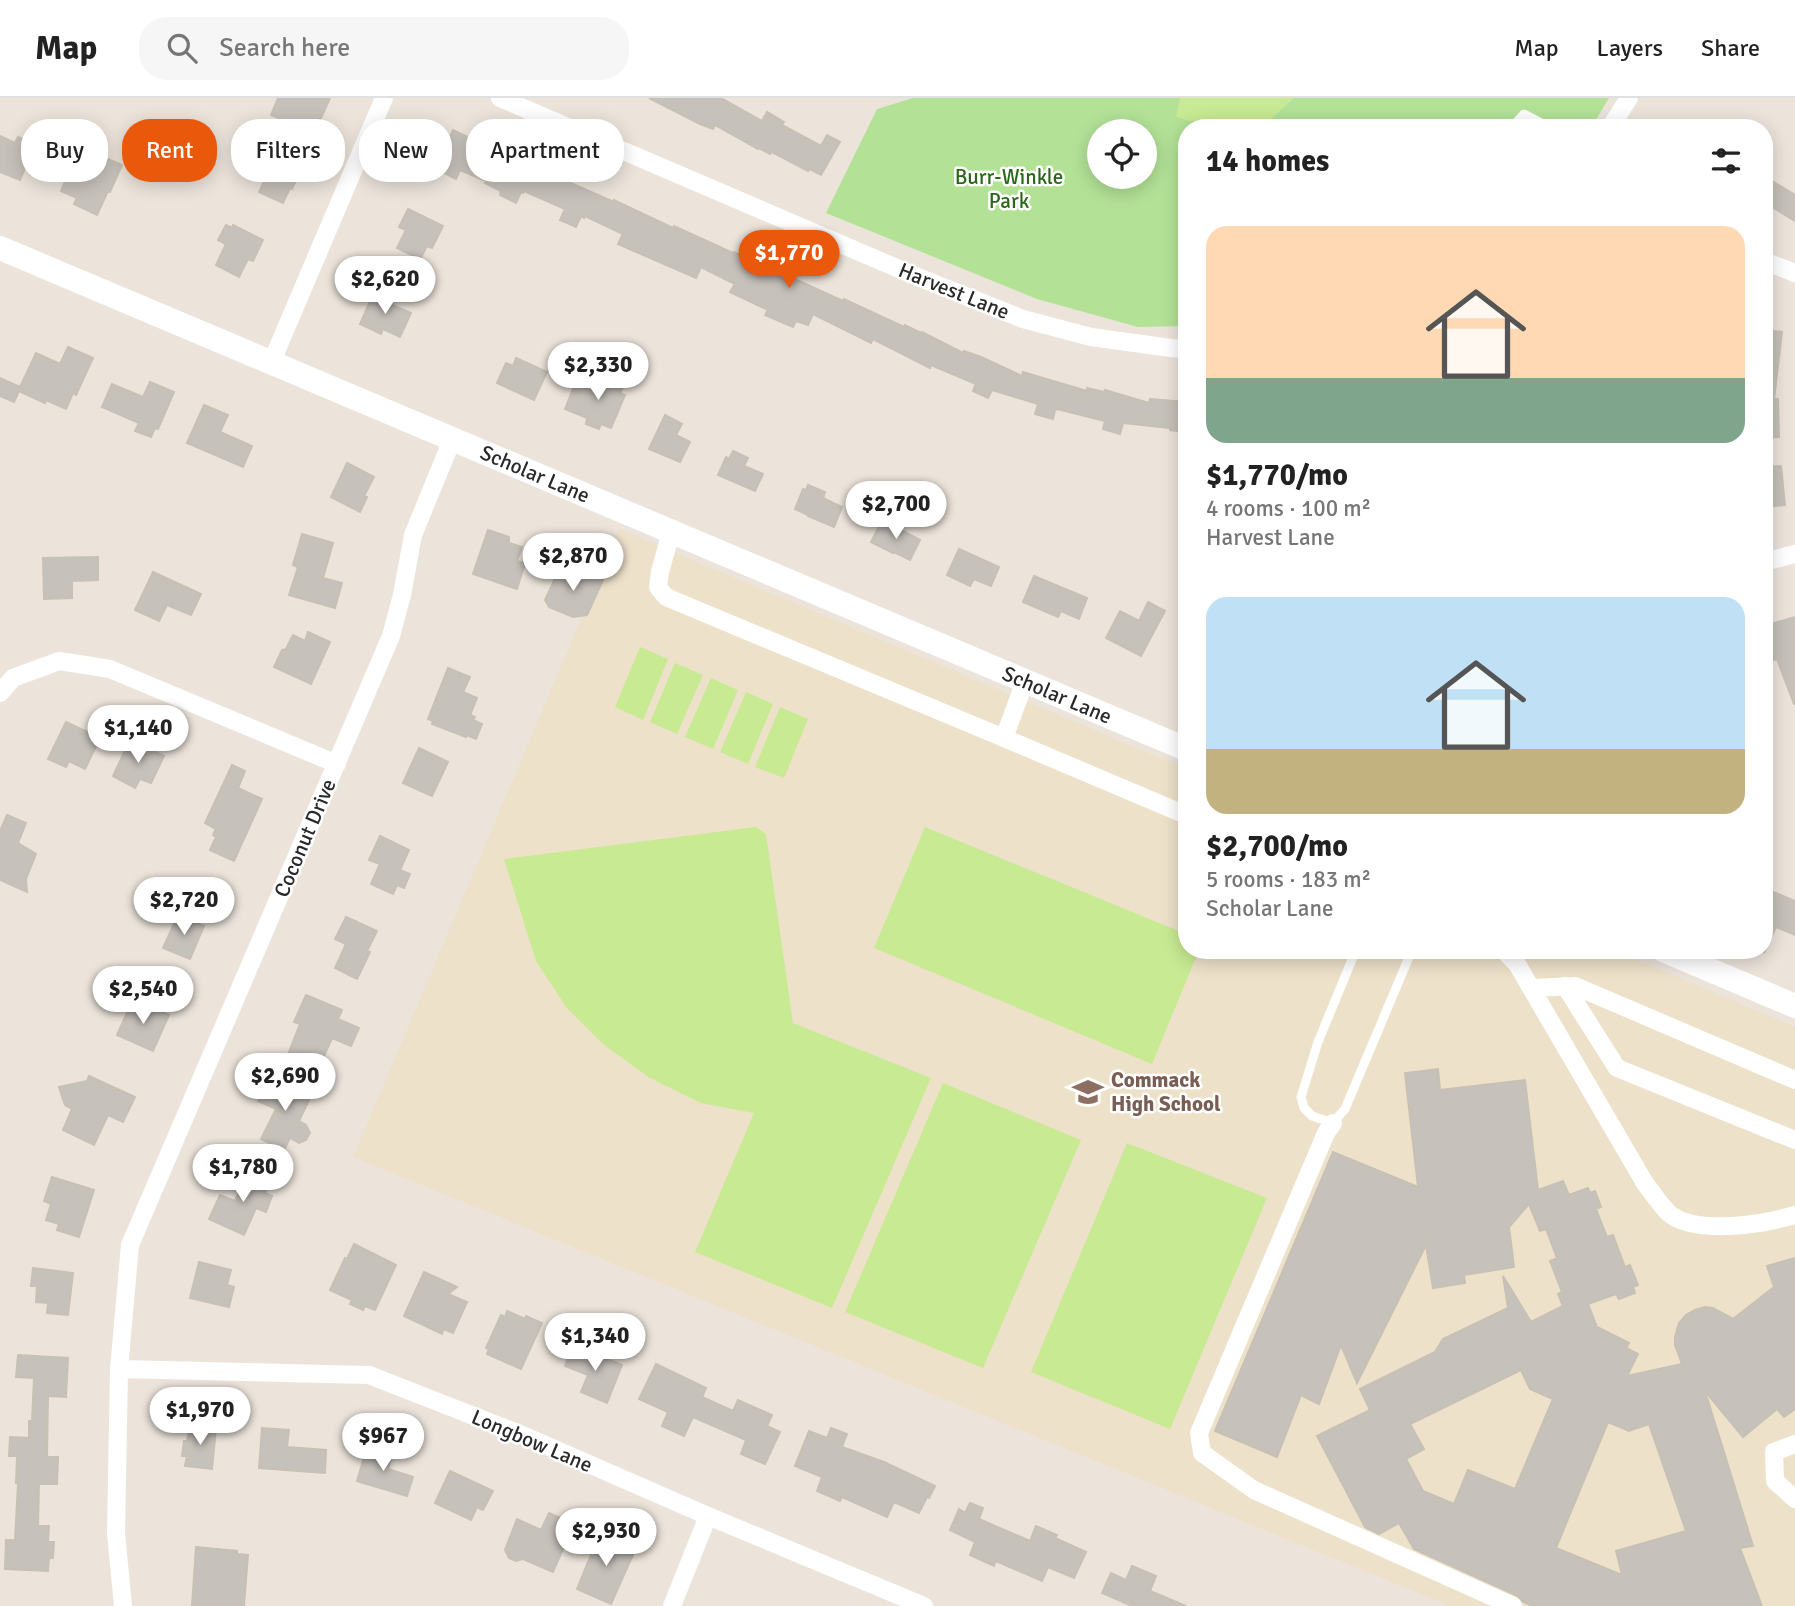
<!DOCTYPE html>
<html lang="en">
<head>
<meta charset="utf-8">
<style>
  :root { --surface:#fff; --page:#f6f6f6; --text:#222; --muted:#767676; --line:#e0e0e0; --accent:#ea580c }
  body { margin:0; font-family:Signika,sans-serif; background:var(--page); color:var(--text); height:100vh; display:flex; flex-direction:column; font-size:26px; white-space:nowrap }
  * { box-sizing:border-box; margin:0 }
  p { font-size:23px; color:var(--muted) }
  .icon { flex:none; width:38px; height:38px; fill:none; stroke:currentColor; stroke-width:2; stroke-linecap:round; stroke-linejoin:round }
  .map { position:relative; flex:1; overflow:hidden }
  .panel { position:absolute; left:1178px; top:21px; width:595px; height:840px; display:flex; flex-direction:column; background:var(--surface); border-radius:28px; box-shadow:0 4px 18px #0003 }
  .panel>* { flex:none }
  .guide { position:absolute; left:21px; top:21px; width:665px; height:63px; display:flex; gap:14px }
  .fabs { position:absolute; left:1087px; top:21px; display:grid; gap:14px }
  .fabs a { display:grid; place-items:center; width:70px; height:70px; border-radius:50%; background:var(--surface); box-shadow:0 4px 18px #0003; font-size:35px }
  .price { position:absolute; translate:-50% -60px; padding:0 16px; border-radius:24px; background:#fff; color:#222; font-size:23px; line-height:46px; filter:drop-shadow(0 2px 4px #0008) }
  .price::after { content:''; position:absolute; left:50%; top:42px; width:21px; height:16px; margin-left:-10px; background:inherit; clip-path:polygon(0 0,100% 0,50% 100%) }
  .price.active { background:var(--accent); color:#fff }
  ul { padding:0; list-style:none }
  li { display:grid; align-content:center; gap:14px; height:371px; padding:0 28px }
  li span { display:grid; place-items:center; height:217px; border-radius:21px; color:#555 }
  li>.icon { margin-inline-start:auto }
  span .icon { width:126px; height:126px; fill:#fffc; stroke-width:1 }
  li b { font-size:30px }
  h2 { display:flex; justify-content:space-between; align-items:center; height:84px; padding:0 28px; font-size:30px }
  .chip { padding:0 24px; border-radius:28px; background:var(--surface); box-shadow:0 4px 18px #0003; font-size:24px; line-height:63px }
  .chip.active { background:var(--accent); color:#fff }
  header { display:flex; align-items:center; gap:42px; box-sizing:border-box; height:98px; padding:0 35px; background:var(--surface); border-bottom:2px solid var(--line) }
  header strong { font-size:33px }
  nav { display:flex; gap:38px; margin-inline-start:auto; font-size:24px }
  .search { width:490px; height:63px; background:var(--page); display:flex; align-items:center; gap:18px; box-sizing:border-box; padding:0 24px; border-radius:28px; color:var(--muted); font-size:26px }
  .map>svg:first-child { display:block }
  .education { fill:#ede1ca }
  .green { fill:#b3e297; fill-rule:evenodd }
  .pitch { fill:#c8ea93 }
  .building { fill:#c7c1bb; stroke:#c7c0b5; stroke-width:2; fill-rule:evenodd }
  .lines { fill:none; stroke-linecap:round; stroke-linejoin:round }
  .lane { stroke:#fff; stroke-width:9 }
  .street { stroke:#fff; stroke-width:18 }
  .secondary { stroke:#fff; stroke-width:24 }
  .labels { text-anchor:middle; stroke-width:5; stroke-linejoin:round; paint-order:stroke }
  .park-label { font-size:21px; fill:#2c661a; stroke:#fff }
  .street-label { font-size:21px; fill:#292929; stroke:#fff }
  .education-label { font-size:21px; font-weight:bold; fill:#785e54; stroke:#fff; text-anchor:start }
</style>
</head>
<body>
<header>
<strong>Map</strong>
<div class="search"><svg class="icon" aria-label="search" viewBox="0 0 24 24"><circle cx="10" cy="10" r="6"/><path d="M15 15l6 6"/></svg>Search here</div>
<nav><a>Map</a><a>Layers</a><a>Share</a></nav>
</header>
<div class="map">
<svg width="1795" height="1508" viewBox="0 0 1795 1508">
  <rect width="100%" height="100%" fill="#ece4db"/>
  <path class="education" d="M 619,431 L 1186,671 L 1186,852 L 1614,852 L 1795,929 L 1795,1508 L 1450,1508 L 353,1059 Z"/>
  <path class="green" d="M 913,0 L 1609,0 L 1591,30 L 1186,30 L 1186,228 L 1138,229 L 1037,201 L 826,115 L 877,11 ZM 1099,33 L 1144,33 L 1144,79 L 1099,79 Z"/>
  <g class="pitch">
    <path d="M 1180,0 L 1294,0 L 1261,30 L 1213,30 L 1176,19 Z"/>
    <path d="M 640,549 L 668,561 L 643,622 L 615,609 Z"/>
    <path d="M 675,565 L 703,577 L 677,636 L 650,624 Z"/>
    <path d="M 711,580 L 738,592 L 713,651 L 685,639 Z"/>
    <path d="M 746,594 L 773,606 L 748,666 L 720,654 Z"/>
    <path d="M 780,609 L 808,621 L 784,680 L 755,669 Z"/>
    <path d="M 756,729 L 766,736 L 793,925 L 931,980 L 832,1210 L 695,1154 L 754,1015 L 701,1005 L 650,980 L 604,947 L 566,909 L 536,863 L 504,761 Z"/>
    <path d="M 925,729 L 1186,836 L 1186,852 L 1199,852 L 1152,966 L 874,850 Z"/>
    <path d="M 943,985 L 1081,1042 L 983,1270 L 845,1214 Z"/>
    <path d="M 1127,1045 L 1267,1100 L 1170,1331 L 1031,1274 Z"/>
  </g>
  <g class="building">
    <path d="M 278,0 L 330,0 L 314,36 L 271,17 Z"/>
    <path d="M 649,0 L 721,0 L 762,23 L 767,14 L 784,24 L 782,27 L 821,48 L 827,37 L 840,44 L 821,77 L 810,71 L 808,73 L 772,54 L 770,56 L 759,50 L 758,51 L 715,27 L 713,31 L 700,26 Z"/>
    <path d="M 433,31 L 450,39 L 453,32 L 554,80 L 555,78 L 614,104 L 614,102 L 673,130 L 674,128 L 733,155 L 734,154 L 750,162 L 751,160 L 784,177 L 784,176 L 843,203 L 844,201 L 904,229 L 905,227 L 921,235 L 922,234 L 963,255 L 964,253 L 981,259 L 1022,278 L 1023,274 L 1087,293 L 1087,290 L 1104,294 L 1105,292 L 1149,305 L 1150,301 L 1186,304 L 1186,334 L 1170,332 L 1170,330 L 1123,325 L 1120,336 L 1103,331 L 1105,323 L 1057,311 L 1055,312 L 1053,321 L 1035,316 L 1038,306 L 992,292 L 988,300 L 973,293 L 976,286 L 931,267 L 930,270 L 873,241 L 871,245 L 813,216 L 808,227 L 796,223 L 793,229 L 765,217 L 768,212 L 730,194 L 735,186 L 701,169 L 696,180 L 618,146 L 623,136 L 585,118 L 584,120 L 581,118 L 576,129 L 560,122 L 565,111 L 524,93 L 523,95 L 521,94 L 516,105 L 500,97 L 501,93 L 485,85 L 486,83 L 460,72 L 456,81 L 440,73 L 444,65 L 421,54 Z"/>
    <path d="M 0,38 L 15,45 L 18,39 L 33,45 L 30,53 L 32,54 L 20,82 L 0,74 Z"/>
    <path d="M 273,57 L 301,71 L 292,91 L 290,90 L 283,105 L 259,94 L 268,75 L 265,74 Z"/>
    <path d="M 108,61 L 122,67 L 110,94 L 108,93 L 97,117 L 74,106 L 77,100 L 61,93 L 71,69 L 86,76 L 90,66 L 103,72 Z"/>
    <path d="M 1764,78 L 1795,97 L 1795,123 L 1764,104 Z"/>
    <path d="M 408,111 L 443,128 L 432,150 L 427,148 L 420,161 L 397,150 L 406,132 L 399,129 Z"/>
    <path d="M 226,127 L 232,130 L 233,127 L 263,142 L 253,163 L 248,161 L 239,179 L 216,167 L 226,146 L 218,142 Z"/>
    <path d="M 374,194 L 389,200 L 392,207 L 411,215 L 400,239 L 383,231 L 381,236 L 360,226 Z"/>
    <path d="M 1764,232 L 1782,234 L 1774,302 L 1764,301 Z"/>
    <path d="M 68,249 L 93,260 L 76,297 L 73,295 L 66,311 L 46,302 L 45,305 L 19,293 L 14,304 L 0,298 L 0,280 L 20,289 L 36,255 L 60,266 Z"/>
    <path d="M 516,260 L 547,274 L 534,302 L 497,285 L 506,265 L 513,268 Z"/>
    <path d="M 612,275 L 626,281 L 620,295 L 625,297 L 611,330 L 601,326 L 599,331 L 586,326 L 587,320 L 565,311 L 575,286 L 597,295 L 604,277 L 610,279 Z"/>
    <path d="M 150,284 L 174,294 L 158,331 L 155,330 L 151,339 L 135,333 L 139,325 L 102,309 L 112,286 L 143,299 Z"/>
    <path d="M 1778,301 L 1779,339 L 1764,340 L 1764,302 Z"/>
    <path d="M 204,307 L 228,317 L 220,334 L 252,348 L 243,369 L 187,345 Z"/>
    <path d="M 665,317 L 682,326 L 676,337 L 690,344 L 680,364 L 649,351 Z"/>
    <path d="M 733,353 L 748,360 L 744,368 L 763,376 L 755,393 L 718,377 L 726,359 L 729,361 Z"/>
    <path d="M 347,365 L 374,379 L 364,398 L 367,399 L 360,414 L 331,399 Z"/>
    <path d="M 1781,368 L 1785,407 L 1764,409 L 1764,369 Z"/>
    <path d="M 808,387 L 825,394 L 823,400 L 842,409 L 834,429 L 808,418 L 808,417 L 795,411 L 803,391 L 806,392 Z"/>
    <path d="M 881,424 L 889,428 L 890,426 L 920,442 L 910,462 L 894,454 L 893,455 L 871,444 Z"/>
    <path d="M 488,432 L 509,439 L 509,445 L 522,449 L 517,463 L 525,465 L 517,491 L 473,476 Z"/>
    <path d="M 302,436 L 333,445 L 323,480 L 342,485 L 335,510 L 289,497 L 298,469 L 293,467 Z"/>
    <path d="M 959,451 L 999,469 L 991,488 L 974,481 L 970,488 L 947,477 Z"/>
    <path d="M 98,459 L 98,482 L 72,483 L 72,500 L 44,501 L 43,460 Z"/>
    <path d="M 560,470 L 577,478 L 578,475 L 588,480 L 590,476 L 603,482 L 587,517 L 573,519 L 549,509 L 545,502 Z"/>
    <path d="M 153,474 L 201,496 L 191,517 L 167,507 L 159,523 L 135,512 Z"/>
    <path d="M 1034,478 L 1087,500 L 1079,521 L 1061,513 L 1058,519 L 1023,504 Z"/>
    <path d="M 1148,504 L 1165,513 L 1141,558 L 1106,540 L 1120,513 L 1139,523 Z"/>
    <path d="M 1795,519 L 1795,606 L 1794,606 L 1777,561 L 1764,565 L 1764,528 Z"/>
    <path d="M 308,534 L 330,544 L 311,586 L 274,569 L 282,552 L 286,551 L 293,537 L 305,543 Z"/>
    <path d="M 448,570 L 470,579 L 463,594 L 477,600 L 470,617 L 475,619 L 473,622 L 482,626 L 476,641 L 467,637 L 466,639 L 432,626 L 433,623 L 428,621 Z"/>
    <path d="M 66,624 L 100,640 L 85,671 L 69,663 L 66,669 L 48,661 Z"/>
    <path d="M 130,642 L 164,658 L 151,685 L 140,681 L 135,690 L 113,678 Z"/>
    <path d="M 419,650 L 448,664 L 432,698 L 403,685 Z"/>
    <path d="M 232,667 L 245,673 L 238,690 L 262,701 L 234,763 L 210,752 L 216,739 L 213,737 L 216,731 L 205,725 Z"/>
    <path d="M 7,717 L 26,725 L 18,745 L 36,756 L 26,781 L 27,794 L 0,782 L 0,733 Z"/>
    <path d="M 380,738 L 409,752 L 400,772 L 410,776 L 404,790 L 397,787 L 393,796 L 371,786 L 380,766 L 369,762 Z"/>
    <path d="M 1764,790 L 1795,803 L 1795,837 L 1776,829 L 1764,855 Z"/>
    <path d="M 178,817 L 204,828 L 190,861 L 163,850 Z"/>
    <path d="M 346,819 L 377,833 L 367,853 L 370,854 L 357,881 L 335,870 L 346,846 L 335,841 Z"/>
    <path d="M 306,897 L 342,912 L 338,921 L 359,930 L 351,948 L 332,940 L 318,972 L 287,959 L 300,926 L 294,924 Z"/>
    <path d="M 139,904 L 169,917 L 153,953 L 117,937 L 130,908 L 136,910 Z"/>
    <path d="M 1438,971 L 1440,992 L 1525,982 L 1538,1092 L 1563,1083 L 1569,1097 L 1588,1090 L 1590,1095 L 1595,1093 L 1601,1109 L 1596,1111 L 1607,1139 L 1613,1137 L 1625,1169 L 1630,1167 L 1638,1187 L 1633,1189 L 1635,1195 L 1619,1201 L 1616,1196 L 1588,1206 L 1597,1229 L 1629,1245 L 1626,1250 L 1638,1256 L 1627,1278 L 1682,1266 L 1675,1247 L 1675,1239 L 1679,1225 L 1686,1217 L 1695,1212 L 1705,1209 L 1713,1210 L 1733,1221 L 1774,1189 L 1767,1168 L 1795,1160 L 1795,1311 L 1784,1319 L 1777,1311 L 1743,1339 L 1705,1293 L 1753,1448 L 1740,1450 L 1762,1508 L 1533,1508 L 1523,1504 L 1518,1498 L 1414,1451 L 1399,1425 L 1379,1436 L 1365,1429 L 1317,1338 L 1370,1312 L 1360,1291 L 1435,1254 L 1443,1241 L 1508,1210 L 1503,1178 L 1531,1224 L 1563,1208 L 1558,1196 L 1562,1194 L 1550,1163 L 1557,1160 L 1546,1131 L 1540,1133 L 1529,1106 L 1509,1129 L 1514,1169 L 1464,1177 L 1465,1185 L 1433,1190 L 1426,1147 L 1357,1285 L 1341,1247 L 1319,1306 L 1301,1297 L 1277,1359 L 1215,1333 L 1333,1054 L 1418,1089 L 1405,975 ZM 1521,1272 L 1530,1291 L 1553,1301 L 1515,1391 L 1468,1372 L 1454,1406 L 1423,1393 L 1406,1361 L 1424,1351 L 1410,1326 ZM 1608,1324 L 1629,1333 L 1649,1326 L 1686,1433 L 1616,1453 L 1622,1477 L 1556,1450 Z"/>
    <path d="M 89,978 L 135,999 L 123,1024 L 108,1017 L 94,1047 L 63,1032 L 72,1011 L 65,1007 L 59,989 L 87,983 Z"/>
    <path d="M 270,978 L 311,998 L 299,1023 L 306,1027 L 310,1035 L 306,1042 L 299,1045 L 290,1040 L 284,1052 L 261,1041 L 276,1011 L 258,1003 Z"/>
    <path d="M 249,1073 L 270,1083 L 265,1095 L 272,1098 L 266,1114 L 256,1110 L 244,1137 L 209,1121 L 220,1097 L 235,1103 Z"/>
    <path d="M 52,1079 L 94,1092 L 79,1139 L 57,1132 L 59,1126 L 46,1122 L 51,1106 L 44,1103 Z"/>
    <path d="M 354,1146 L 396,1167 L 375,1212 L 365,1208 L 363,1212 L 350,1206 L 352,1202 L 330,1192 L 345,1160 L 347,1161 Z"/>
    <path d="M 199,1164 L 231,1172 L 227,1187 L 234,1189 L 229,1209 L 190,1200 Z"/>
    <path d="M 33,1170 L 73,1175 L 68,1217 L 47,1215 L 48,1205 L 36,1204 L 37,1188 L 31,1188 Z"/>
    <path d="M 424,1174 L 457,1189 L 448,1196 L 467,1204 L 453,1235 L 444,1231 L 442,1236 L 404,1218 Z"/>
    <path d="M 507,1213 L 525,1221 L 526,1218 L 542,1225 L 521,1271 L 487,1256 L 489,1251 L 486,1250 L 501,1217 L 505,1219 Z"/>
    <path d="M 573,1247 L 622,1267 L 607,1305 L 581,1294 L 588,1277 L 565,1268 Z"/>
    <path d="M 18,1257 L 68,1260 L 66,1299 L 48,1298 L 47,1359 L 58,1359 L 57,1386 L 39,1386 L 38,1428 L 49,1428 L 48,1444 L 54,1444 L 53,1460 L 49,1460 L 48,1473 L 5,1471 L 6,1442 L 15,1442 L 18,1385 L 16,1385 L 17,1358 L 9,1358 L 10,1339 L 29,1340 L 29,1323 L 32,1323 L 34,1280 L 16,1279 Z"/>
    <path d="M 656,1266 L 706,1290 L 702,1299 L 733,1313 L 738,1302 L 772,1317 L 767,1328 L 780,1334 L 765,1366 L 741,1356 L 746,1342 L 693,1319 L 684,1338 L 662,1328 L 668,1314 L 639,1301 Z"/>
    <path d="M 190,1327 L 216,1330 L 212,1371 L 185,1368 L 187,1358 L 182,1358 L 184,1343 L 187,1343 Z"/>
    <path d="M 262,1330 L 289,1332 L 287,1349 L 326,1352 L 325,1375 L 259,1370 Z"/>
    <path d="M 831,1330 L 847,1336 L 842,1349 L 884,1364 L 935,1388 L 929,1400 L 927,1399 L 919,1415 L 894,1404 L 887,1419 L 842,1399 L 840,1403 L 817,1393 L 822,1379 L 795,1368 L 809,1333 L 827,1340 Z"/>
    <path d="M 367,1349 L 392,1356 L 388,1371 L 413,1379 L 407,1398 L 357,1383 Z"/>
    <path d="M 450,1373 L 493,1393 L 483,1412 L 477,1409 L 471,1422 L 435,1405 Z"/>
    <path d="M 970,1405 L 983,1410 L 979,1421 L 1030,1443 L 1036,1428 L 1057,1437 L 1055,1440 L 1086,1454 L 1074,1480 L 1048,1469 L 1042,1483 L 996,1463 L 994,1468 L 970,1457 L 975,1444 L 950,1432 L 959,1411 L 965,1415 Z"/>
    <path d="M 549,1415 L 574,1426 L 553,1474 L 523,1461 L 516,1463 L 509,1460 L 505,1452 L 517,1421 L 541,1432 Z"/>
    <path d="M 600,1435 L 636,1450 L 611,1506 L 577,1491 Z"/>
    <path d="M 196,1449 L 237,1453 L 237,1456 L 248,1457 L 244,1507 L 192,1508 Z"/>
    <path d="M 1132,1468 L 1156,1478 L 1150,1493 L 1186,1508 L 1132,1508 L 1102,1495 L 1111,1475 L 1126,1482 Z"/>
  </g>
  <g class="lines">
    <g class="lane">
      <path d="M 1511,30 L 1524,16 L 1551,30"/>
      <path d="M 1356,852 L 1318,944 L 1301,999 L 1304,1010 L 1312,1018 L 1333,1025 L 1345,1011 L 1412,852"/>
    </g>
    <g class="street">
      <path d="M 500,0 L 913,177 L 1023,221 L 1091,239 L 1171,250 L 1186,251"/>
      <path d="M 1610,30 L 1629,0"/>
      <path d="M 1764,163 L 1795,175"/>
      <path d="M 272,263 L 384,0"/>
      <path d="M 671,434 L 660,474 L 658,489 L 666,499 L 1004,640 L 1186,717"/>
      <path d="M 1764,464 L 1795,456"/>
      <path d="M 0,595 L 13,580 L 59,563 L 110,571 L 337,666"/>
      <path d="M 1004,640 L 1025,583"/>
      <path d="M 1503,852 L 1517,866 L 1646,1087 C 1654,1096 1662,1110 1671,1117 C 1699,1137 1764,1126 1795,1117"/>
      <path d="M 1565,888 L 1617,970 L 1795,1042"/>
      <path d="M 1532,890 L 1575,888 L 1795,982"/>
      <path d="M 1333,1025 L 1326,1035 L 1199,1335 L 1202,1355 L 1254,1392 L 1513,1508"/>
      <path d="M 119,1271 L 369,1277 L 520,1336 L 708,1418 L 924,1508"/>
      <path d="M 1795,1346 L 1774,1354 L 1775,1383 L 1795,1401"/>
      <path d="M 123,1508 L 116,1435 L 119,1271 L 130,1147 L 391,538 L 402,497 L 413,437 L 452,342"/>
      <path d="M 672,1508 L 708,1418"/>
    </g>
    <g class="secondary">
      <path d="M 0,150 L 1186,651"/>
      <path d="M 1663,852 L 1795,908"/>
    </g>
  </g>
  <defs>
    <g id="school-bare" transform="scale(2.415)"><path d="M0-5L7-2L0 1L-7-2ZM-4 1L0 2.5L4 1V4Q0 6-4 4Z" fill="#8d6e63" stroke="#fff" stroke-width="2.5" paint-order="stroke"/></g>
  </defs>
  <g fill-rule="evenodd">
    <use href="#school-bare" x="1088" y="994"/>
  </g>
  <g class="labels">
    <g class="park-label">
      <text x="1009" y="86">Burr-Winkle<tspan x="1009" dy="24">Park</tspan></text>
    </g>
    <g class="street-label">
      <text transform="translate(954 193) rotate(22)" y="7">Harvest Lane</text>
      <text transform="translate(535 376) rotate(23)" y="7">Scholar Lane</text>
      <text transform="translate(1057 597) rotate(23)" y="7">Scholar Lane</text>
      <text transform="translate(305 740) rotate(-67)" y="7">Coconut Drive</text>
      <text transform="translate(532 1343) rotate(23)" y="7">Longbow Lane</text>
    </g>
    <g class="education-label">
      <text x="1111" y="989">Commack<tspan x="1111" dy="24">High School</tspan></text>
    </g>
  </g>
</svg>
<div class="fabs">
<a><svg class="icon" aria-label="locate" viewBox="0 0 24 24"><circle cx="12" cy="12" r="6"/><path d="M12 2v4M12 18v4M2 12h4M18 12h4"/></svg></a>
</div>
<b class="price active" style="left:789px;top:192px">$1,770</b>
<b class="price" style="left:385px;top:218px">$2,620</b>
<b class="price" style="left:598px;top:304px">$2,330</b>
<b class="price" style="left:896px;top:443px">$2,700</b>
<b class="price" style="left:573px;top:495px">$2,870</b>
<b class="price" style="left:138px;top:667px">$1,140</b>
<b class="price" style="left:184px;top:839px">$2,720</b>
<b class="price" style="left:143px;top:928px">$2,540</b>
<b class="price" style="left:285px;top:1015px">$2,690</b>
<b class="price" style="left:243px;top:1106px">$1,780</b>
<b class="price" style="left:595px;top:1275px">$1,340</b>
<b class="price" style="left:200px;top:1349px">$1,970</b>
<b class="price" style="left:383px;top:1375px">$967</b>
<b class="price" style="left:606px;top:1470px">$2,930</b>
<div class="guide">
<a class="chip">Buy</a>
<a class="chip active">Rent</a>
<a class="chip">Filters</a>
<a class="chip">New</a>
<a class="chip">Apartment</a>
</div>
<section class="panel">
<h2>14 homes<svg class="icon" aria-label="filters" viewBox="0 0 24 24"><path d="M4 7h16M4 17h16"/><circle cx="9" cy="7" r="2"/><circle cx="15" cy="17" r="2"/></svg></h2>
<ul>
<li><span style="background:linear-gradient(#ffd9b3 70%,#7fa58c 0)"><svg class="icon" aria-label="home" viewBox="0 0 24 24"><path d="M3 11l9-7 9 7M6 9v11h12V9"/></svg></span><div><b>$1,770/mo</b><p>4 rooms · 100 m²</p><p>Harvest Lane</p></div></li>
<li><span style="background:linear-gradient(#bfe0f5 70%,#c2b280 0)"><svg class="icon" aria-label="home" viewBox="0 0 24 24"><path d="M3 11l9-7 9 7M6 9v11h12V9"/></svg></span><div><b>$2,700/mo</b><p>5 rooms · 183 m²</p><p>Scholar Lane</p></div></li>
</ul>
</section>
</div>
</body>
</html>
